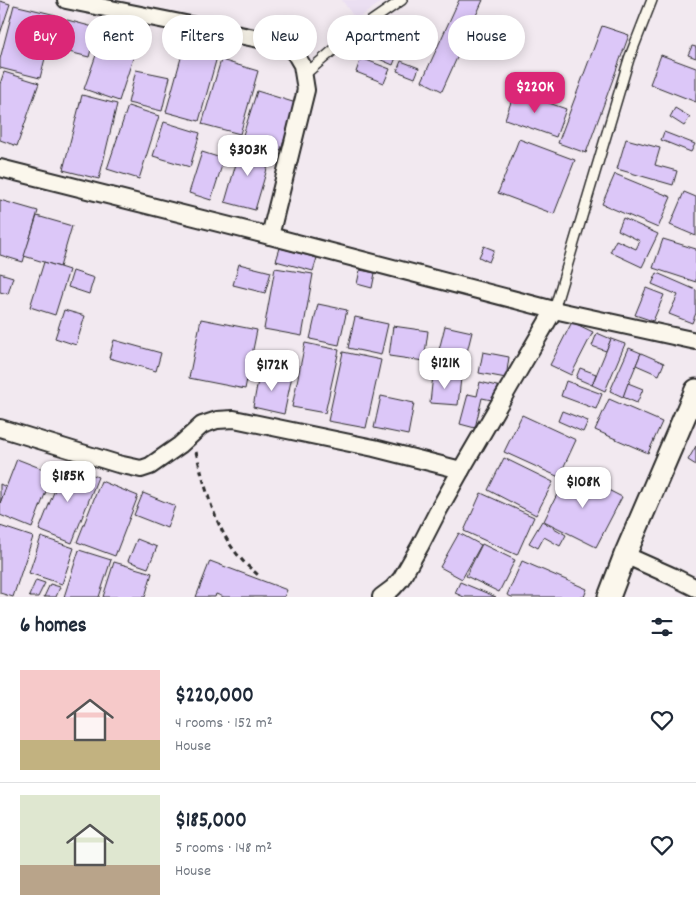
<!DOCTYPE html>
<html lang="en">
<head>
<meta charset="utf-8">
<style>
  :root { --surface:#fff; --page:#f6f6f7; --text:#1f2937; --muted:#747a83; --line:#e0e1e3; --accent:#db2777 }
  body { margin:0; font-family:Dekko,sans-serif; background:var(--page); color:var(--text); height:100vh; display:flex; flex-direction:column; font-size:19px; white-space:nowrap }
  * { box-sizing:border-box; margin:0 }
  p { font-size:16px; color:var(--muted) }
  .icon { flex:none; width:28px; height:28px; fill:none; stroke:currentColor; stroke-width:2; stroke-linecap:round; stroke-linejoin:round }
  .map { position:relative; height:597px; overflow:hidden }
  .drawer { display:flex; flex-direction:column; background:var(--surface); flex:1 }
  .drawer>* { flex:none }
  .top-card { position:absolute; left:15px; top:15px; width:666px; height:45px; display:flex; gap:10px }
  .price { position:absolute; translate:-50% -42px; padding:0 11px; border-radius:10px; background:#fff; color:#222; font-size:16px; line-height:32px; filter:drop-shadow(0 1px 2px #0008) }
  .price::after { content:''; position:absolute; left:50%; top:30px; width:15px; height:11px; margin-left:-8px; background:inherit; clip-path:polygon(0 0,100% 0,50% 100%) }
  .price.selected { background:var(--accent); color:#fff }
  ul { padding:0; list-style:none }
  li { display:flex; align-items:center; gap:15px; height:125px; padding:0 20px }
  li+li { border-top:1px solid var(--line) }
  li span { display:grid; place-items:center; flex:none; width:140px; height:100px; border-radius:0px; color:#555 }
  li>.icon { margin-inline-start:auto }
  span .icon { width:60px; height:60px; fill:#fffc; stroke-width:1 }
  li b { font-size:21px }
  h2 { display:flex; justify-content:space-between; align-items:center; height:60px; padding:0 20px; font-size:21px }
  .tag { padding:0 18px; border-radius:22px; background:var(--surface); box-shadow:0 2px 12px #0003; font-size:18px; line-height:45px }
  .tag.selected { background:var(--accent); color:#fff }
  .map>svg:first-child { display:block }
  .built { fill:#ebdff2 }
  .building { fill:#dcc7f8; stroke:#2b2b2b }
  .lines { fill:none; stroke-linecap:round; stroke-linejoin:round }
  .service-casing { stroke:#2b2b2b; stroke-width:12 }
  .minor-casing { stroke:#2b2b2b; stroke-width:20 }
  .tertiary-casing { stroke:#2b2b2b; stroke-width:25 }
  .path { stroke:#2b2b2b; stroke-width:3; stroke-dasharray:5 4; stroke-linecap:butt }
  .service { stroke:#fbf7ec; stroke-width:9 }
  .minor { stroke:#fbf7ec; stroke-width:16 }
  .tertiary { stroke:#fbf7ec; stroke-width:21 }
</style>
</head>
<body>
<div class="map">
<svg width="696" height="597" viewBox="0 0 696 597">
  <rect width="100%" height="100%" fill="#f2e9f0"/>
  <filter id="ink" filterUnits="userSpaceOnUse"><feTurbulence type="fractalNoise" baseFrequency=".02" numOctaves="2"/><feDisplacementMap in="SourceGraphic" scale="10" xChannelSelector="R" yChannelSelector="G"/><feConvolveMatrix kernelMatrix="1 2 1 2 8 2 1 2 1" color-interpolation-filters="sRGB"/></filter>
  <g filter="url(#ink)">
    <path class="built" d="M 342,0 L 384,0 L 356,20 Z"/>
    <g class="building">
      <path d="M 459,0 L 483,0 L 442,91 L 422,81 Z"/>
      <path d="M 0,1 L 10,4 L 0,34 Z"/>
      <path d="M 14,5 L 56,15 L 40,78 L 0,68 L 0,59 Z"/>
      <path d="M 60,18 L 97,28 L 89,57 L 61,50 L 59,60 L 52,58 L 56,48 L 52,47 Z"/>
      <path d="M 602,26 L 629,35 L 586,153 L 558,143 Z"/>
      <path d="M 101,41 L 135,52 L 119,101 L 84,89 Z"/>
      <path d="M 369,42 L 397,55 L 393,65 L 365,53 Z"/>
      <path d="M 692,46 L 696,47 L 696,58 L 688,55 Z"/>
      <path d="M 184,47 L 217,57 L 199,121 L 166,112 Z"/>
      <path d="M 661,55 L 696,68 L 696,102 L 650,84 Z"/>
      <path d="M 361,58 L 390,69 L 384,83 L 356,72 Z"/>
      <path d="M 221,60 L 258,71 L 240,134 L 202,124 Z"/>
      <path d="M 401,61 L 419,68 L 415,78 L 397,71 Z"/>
      <path d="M 136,70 L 170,77 L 162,111 L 128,103 Z"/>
      <path d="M 4,72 L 39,83 L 17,146 L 0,140 L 0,84 Z"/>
      <path d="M 257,91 L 296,103 L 281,150 L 242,138 Z"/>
      <path d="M 515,91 L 566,109 L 556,137 L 505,119 Z"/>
      <path d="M 82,95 L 117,104 L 99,179 L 63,170 Z"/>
      <path d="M 128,106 L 159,116 L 139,179 L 107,169 Z"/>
      <path d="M 675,108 L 690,117 L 684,126 L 670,117 Z"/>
      <path d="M 164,122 L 200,133 L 190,167 L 153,156 Z"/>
      <path d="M 664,132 L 695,144 L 691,152 L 661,140 Z"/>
      <path d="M 519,139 L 575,160 L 554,214 L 498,193 Z"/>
      <path d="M 626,139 L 660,148 L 655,165 L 677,171 L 673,185 L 617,169 Z"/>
      <path d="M 242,143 L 272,152 L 255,210 L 225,202 Z"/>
      <path d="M 202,152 L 224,159 L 211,200 L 189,193 Z"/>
      <path d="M 615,174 L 671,197 L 658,228 L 602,204 Z"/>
      <path d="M 684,192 L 696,197 L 696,236 L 670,225 Z"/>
      <path d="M 0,200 L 38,211 L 23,262 L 0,255 Z"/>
      <path d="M 37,216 L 72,226 L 60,267 L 24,256 Z"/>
      <path d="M 623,218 L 658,234 L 642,267 L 610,252 L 616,240 L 636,249 L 640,241 L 618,230 Z"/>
      <path d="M 663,239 L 696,249 L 696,282 L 653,268 Z"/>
      <path d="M 484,246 L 494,250 L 489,262 L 479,257 Z"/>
      <path d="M 280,248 L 317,258 L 313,271 L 276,261 Z"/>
      <path d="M 44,262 L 69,270 L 55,315 L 30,307 Z"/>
      <path d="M 239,264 L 271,272 L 265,293 L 233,285 Z"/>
      <path d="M 275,268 L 313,274 L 302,336 L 264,329 Z"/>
      <path d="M 360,270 L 375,273 L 372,288 L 357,284 Z"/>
      <path d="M 73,271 L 94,278 L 89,294 L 68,287 Z"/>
      <path d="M 0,273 L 13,277 L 8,294 L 0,292 Z"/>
      <path d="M 657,273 L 696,290 L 696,313 L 692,323 L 669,314 L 678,295 L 652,284 Z"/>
      <path d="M 646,288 L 664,295 L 653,321 L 635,315 Z"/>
      <path d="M 318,304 L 347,310 L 339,345 L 310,339 Z"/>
      <path d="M 64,310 L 85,316 L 76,345 L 55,338 Z"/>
      <path d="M 355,317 L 388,324 L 381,355 L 348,348 Z"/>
      <path d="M 201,319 L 257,330 L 245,389 L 189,378 Z"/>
      <path d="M 572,322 L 593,332 L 571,375 L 550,365 Z"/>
      <path d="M 393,326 L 428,331 L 424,361 L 389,356 Z"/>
      <path d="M 445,326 L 472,332 L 463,368 L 436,362 Z"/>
      <path d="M 597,333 L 611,339 L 606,351 L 592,346 Z"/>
      <path d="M 611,339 L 625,344 L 605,391 L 592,385 Z"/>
      <path d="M 114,340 L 161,353 L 156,371 L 109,358 Z"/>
      <path d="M 305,343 L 339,350 L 325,413 L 292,407 Z"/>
      <path d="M 629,348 L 641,353 L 623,397 L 610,391 Z"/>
      <path d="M 343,352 L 381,360 L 366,428 L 328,421 Z"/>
      <path d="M 483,352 L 509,357 L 506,378 L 479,373 Z"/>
      <path d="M 641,353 L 664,363 L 659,375 L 636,365 Z"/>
      <path d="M 580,368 L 596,374 L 592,385 L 576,378 Z"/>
      <path d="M 260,370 L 292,376 L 284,414 L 253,407 Z"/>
      <path d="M 433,375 L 461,378 L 458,405 L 430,403 Z"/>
      <path d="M 566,381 L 602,394 L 596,409 L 561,396 Z"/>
      <path d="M 480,382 L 501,387 L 497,401 L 482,398 L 475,428 L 460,424 L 468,394 L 477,396 Z"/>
      <path d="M 628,383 L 643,389 L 637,403 L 623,397 Z"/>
      <path d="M 381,396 L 414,403 L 408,435 L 374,428 Z"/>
      <path d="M 609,399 L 662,422 L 648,453 L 595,430 Z"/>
      <path d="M 562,411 L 588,421 L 583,432 L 558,421 Z"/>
      <path d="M 522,415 L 576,440 L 559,477 L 504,452 Z"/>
      <path d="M 696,446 L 696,465 L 688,460 Z"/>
      <path d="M 504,458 L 553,482 L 536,515 L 488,490 Z"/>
      <path d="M 17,459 L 53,473 L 32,528 L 0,515 L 0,503 Z"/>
      <path d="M 65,464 L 98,477 L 72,543 L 39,530 Z"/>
      <path d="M 569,470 L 622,497 L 596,547 L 544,521 Z"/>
      <path d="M 101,481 L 138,496 L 115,556 L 77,542 Z"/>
      <path d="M 0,484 L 6,487 L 0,503 Z"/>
      <path d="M 143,493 L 175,506 L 167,528 L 134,515 Z"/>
      <path d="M 481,493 L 534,517 L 517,555 L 464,531 Z"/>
      <path d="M 542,521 L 566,535 L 560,546 L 544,537 L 538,548 L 529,543 Z"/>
      <path d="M 0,526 L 33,537 L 13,597 L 0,593 Z"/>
      <path d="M 459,533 L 481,545 L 462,579 L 440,567 Z"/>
      <path d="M 41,537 L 74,548 L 62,584 L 29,573 Z"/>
      <path d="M 137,539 L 157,547 L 148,568 L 128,561 Z"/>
      <path d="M 482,544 L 515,560 L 499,592 L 466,576 Z"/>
      <path d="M 79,550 L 111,560 L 99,597 L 64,597 Z"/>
      <path d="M 210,561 L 287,590 L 284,597 L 224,597 L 216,594 L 215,597 L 196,597 Z"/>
      <path d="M 522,561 L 587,589 L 584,597 L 512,597 L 507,595 Z"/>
      <path d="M 114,562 L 152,573 L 145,597 L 103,597 Z"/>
      <path d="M 36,580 L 45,583 L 38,597 L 30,597 L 29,596 Z"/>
      <path d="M 460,582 L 496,597 L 464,597 L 455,593 Z"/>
      <path d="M 50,584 L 60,587 L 56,597 L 44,597 Z"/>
    </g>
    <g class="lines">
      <g class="service-casing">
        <g id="service">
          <path d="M 303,76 L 351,35 L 402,0"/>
          <path d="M 554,310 L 629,59 L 652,0"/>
        </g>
      </g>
      <g class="minor-casing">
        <g id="minor">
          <path d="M 66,0 L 284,44 L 295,53 L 302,65 L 306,90 L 270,236"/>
          <path d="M 0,168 L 270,236 L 554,310 L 696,341"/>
          <path d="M 0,428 L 118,464 L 141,469 L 150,466 L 180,445 L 202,425 L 217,420 L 234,419 L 374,448 L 461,470"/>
          <path d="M 625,555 L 672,576 L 696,588"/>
          <path d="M 381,597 L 393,588 L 401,579 L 420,546 L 438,511 L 461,470 L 554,310"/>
        </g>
      </g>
      <g class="tertiary-casing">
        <path id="tertiary" d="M 609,597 L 625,555 L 696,390"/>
      </g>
      <path class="path" d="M 196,452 C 206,490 215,530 242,560 C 247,566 254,571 259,576"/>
      <use href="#service" class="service"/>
      <use href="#minor" class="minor"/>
      <use href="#tertiary" class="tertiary"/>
    </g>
  </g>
</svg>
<b class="price selected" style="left:535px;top:114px">$220K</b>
<b class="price" style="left:248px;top:177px">$303K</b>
<b class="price" style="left:445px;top:390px">$121K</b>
<b class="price" style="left:272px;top:392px">$172K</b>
<b class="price" style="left:68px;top:503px">$185K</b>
<b class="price" style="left:583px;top:509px">$108K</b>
<div class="top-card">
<a class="tag selected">Buy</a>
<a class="tag">Rent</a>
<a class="tag">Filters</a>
<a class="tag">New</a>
<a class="tag">Apartment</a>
<a class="tag">House</a>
</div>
</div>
<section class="drawer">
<h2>6 homes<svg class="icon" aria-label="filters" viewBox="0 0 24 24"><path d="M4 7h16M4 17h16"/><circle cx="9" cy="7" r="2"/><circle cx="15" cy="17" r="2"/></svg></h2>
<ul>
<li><span style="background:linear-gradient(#f6c9c9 70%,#c2b280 0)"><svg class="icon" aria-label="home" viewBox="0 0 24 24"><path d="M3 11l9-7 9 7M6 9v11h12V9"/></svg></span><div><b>$220,000</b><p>4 rooms · 152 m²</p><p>House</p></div><svg class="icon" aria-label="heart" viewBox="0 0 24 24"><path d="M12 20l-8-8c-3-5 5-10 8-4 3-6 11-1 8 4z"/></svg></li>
<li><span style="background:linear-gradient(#dfe7d0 70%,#b9a48a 0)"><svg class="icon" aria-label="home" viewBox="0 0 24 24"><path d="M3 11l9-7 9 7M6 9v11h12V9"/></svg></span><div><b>$185,000</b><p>5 rooms · 148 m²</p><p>House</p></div><svg class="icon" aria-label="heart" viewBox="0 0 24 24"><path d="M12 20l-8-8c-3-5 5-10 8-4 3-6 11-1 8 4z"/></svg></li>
</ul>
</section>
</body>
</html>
